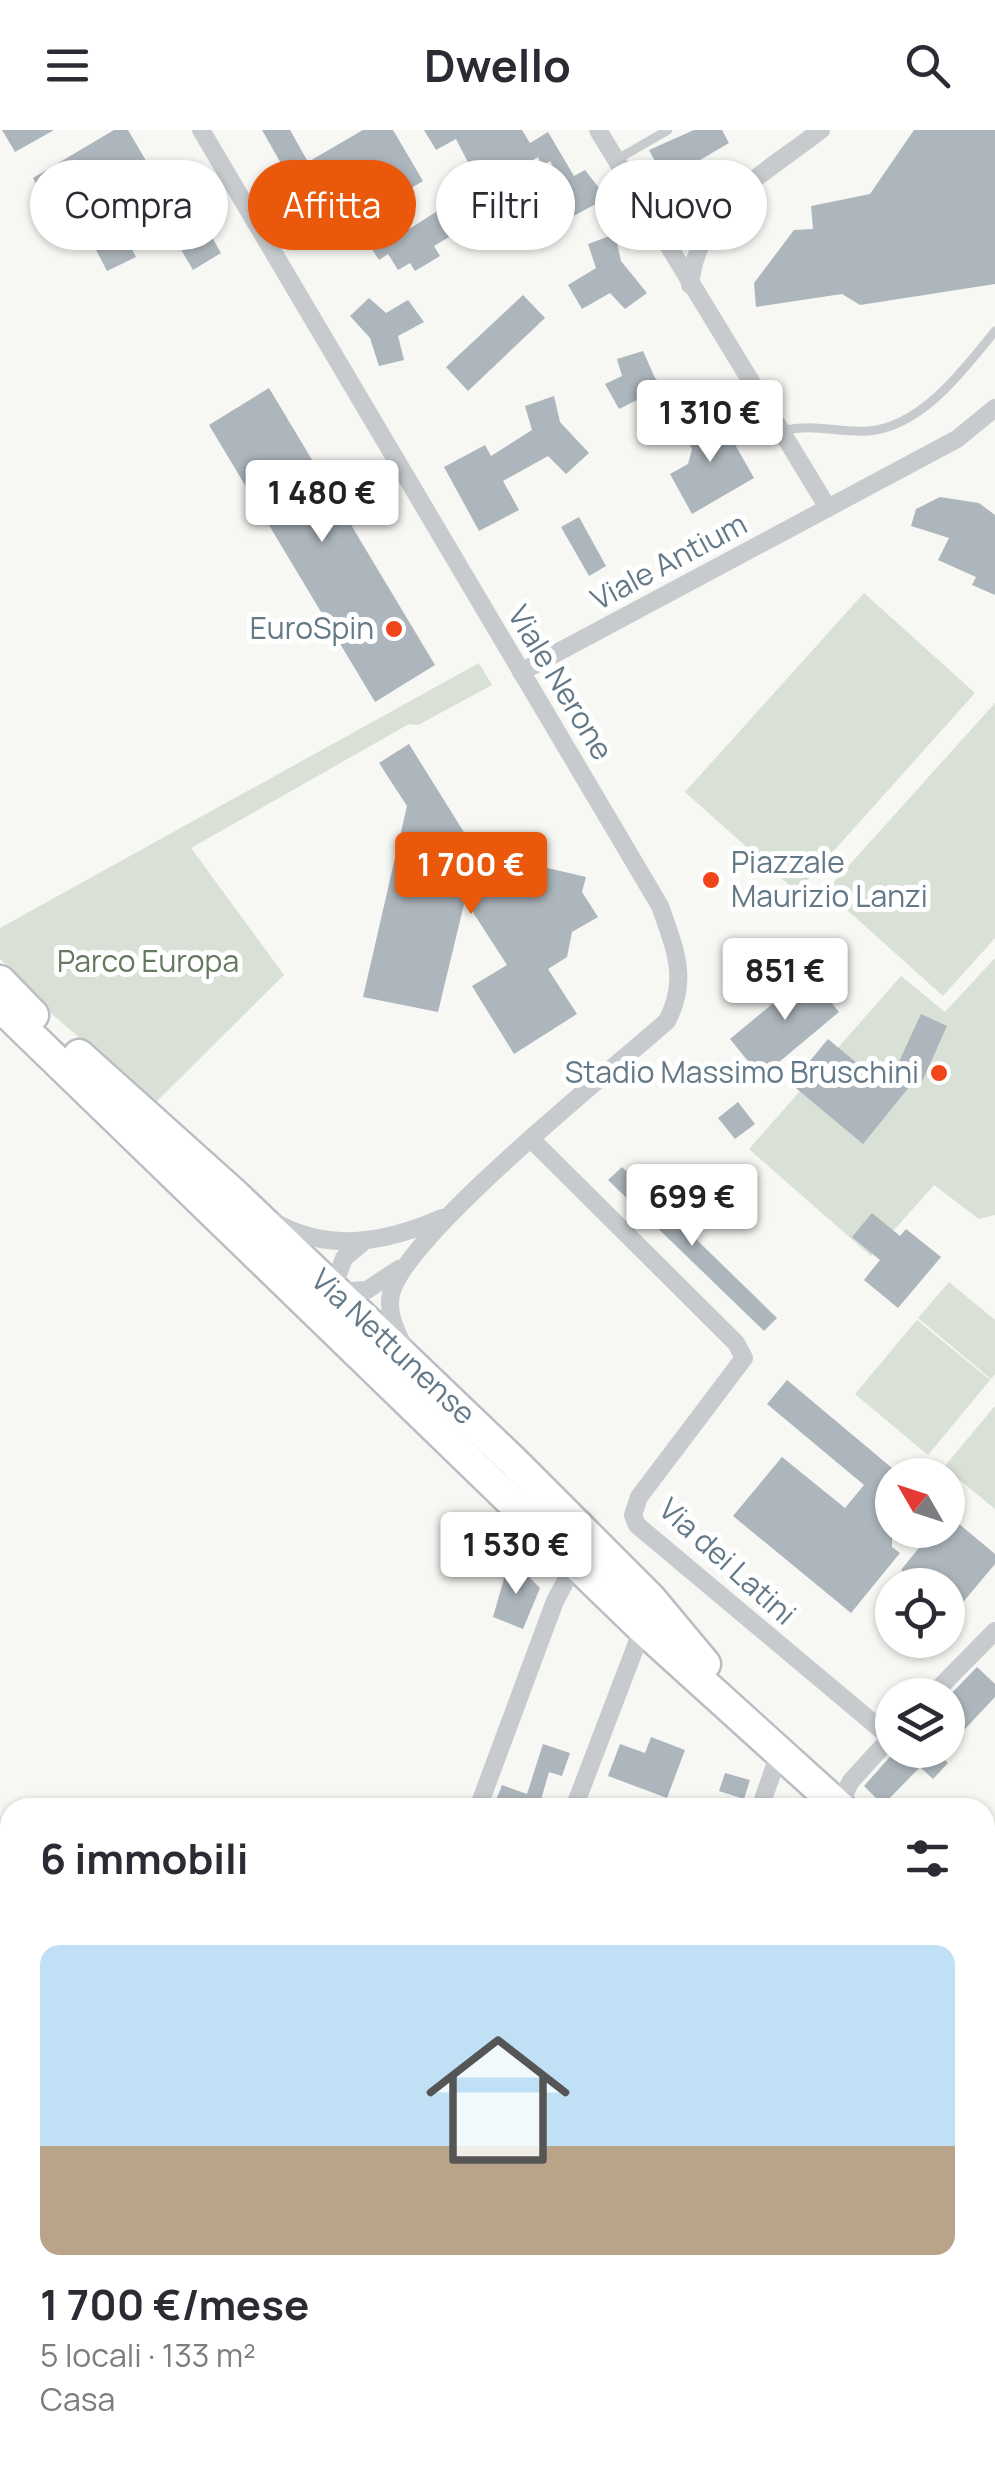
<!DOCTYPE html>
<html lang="it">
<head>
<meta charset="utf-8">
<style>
  :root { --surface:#fff; --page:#f7f7f7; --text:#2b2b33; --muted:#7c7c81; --accent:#ea580c }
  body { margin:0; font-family:Manrope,sans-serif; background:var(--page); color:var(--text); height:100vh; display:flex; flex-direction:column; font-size:38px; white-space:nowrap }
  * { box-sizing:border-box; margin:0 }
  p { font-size:32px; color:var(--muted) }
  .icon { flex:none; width:55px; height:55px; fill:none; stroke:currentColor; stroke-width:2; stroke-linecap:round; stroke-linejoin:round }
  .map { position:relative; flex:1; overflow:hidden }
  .panel { position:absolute; left:0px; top:1668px; width:995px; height:672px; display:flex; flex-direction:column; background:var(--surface); border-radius:30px 30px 0 0; box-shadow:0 2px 8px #0004 }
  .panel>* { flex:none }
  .hud { position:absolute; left:30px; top:30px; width:935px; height:90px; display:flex; gap:20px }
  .needle { width:65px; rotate:309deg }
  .buttons { position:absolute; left:875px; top:1328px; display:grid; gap:20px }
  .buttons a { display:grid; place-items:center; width:90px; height:90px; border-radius:50%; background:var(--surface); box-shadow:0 2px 8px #0004; font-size:50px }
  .price { position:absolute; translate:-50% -85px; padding:0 22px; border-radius:10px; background:#fff; color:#222; font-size:32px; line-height:65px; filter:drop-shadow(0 2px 5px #0008) }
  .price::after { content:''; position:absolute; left:50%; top:60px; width:30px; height:22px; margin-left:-15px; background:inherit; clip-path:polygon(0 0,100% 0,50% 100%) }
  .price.selected { background:var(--accent); color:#fff }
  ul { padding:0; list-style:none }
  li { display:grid; align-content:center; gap:20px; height:530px; padding:0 40px }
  li span { display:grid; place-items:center; height:310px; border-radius:20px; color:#555 }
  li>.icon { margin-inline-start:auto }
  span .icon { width:180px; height:180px; fill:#fffc; stroke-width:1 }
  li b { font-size:42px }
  h2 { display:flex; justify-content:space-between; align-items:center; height:120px; padding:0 40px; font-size:42px }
  .tag { padding:0 35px; border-radius:45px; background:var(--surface); box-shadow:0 2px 8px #0004; font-size:35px; line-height:90px }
  .tag.selected { background:var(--accent); color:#fff }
  header { display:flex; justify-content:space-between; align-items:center; height:130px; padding:0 40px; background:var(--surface); font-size:45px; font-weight:700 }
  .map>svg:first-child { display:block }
  .green { fill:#d9e0d5 }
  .building { fill:#adb6bc; fill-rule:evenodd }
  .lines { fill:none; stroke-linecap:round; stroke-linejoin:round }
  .primary-casing { stroke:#babec2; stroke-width:35 }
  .service { stroke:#c7cbce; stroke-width:9 }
  .minor { stroke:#c7cbce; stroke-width:18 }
  .primary { stroke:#fff; stroke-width:30 }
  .rail { stroke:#a5acb2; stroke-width:5; stroke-dasharray:15 8; stroke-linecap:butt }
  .poi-dot { fill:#f1451a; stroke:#fff; stroke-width:4 }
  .labels { text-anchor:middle; stroke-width:10; stroke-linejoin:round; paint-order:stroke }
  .street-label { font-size:30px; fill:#647988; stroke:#fff }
  .poi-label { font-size:30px; fill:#647988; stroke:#fff; text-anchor:end }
  .park-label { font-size:30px; fill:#66795f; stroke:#fff }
</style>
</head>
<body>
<header><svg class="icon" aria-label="menu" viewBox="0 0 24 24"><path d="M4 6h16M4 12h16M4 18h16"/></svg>Dwello<svg class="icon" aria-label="search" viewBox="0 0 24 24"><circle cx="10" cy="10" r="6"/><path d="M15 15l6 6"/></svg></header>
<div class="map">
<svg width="995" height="2339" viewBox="0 0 995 2339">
  <rect width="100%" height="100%" fill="#f7f7f4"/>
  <g class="green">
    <path d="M 864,463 L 975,563 L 797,762 L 685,662 Z"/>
    <path d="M 479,533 L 492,555 L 418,595 L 409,594 L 191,718 L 284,845 L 155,973 L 22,858 L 20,847 L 0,829 L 0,798 Z"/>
    <path d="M 995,573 L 995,808 L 943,866 L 826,761 Z"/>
    <path d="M 995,828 L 995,1085 L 979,1089 L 934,1055 L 871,1126 L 749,1019 L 901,846 L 945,882 Z"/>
    <path d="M 949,1152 L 995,1190 L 995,1244 L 991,1249 L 918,1188 Z"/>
    <path d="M 917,1190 L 990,1250 L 928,1325 L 855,1264 Z"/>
    <path d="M 995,1276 L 995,1379 L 944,1337 Z"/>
  </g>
  <g class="building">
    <path d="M 2,0 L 54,0 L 15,22 Z"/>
    <path d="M 114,0 L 128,0 L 179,87 L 195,78 L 221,123 L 193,140 L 156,77 L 143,84 L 114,32 L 88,49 L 112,97 L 119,94 L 136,127 L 107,141 L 94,116 L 85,120 L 58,66 L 46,72 L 33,48 Z"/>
    <path d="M 262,0 L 290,0 L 308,32 L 363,0 L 393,0 L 423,51 L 391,70 L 373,40 L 339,60 L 334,52 L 324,57 L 320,50 L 295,58 Z"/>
    <path d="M 424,0 L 522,0 L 530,13 L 548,2 L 574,46 L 585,40 L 607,68 L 525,112 L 520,104 L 502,114 L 478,71 L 470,76 L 457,54 L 474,44 L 456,9 L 436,20 ZM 538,27 L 542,36 L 550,31 L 565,58 L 514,86 L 511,81 L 504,85 L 487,57 Z"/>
    <path d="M 694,0 L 722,0 L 729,13 L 683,40 L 687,47 L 677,52 L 681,60 L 658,73 L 648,54 L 655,50 L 650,42 L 658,37 L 649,20 Z"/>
    <path d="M 914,0 L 995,0 L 995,154 L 860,175 L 842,164 L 756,177 L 754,153 L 794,100 L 813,99 L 811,76 L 870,64 Z"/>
    <path d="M 439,80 L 454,104 L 434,116 L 440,126 L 415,141 L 410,133 L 398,140 L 388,124 L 379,130 L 369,115 L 383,106 L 386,111 L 398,106 Z"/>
    <path d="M 615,104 L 621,131 L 647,163 L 625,179 L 610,163 L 582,179 L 568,155 L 596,138 L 588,114 Z"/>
    <path d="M 523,165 L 545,188 L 468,261 L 446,237 Z"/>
    <path d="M 369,168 L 386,183 L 408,170 L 424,192 L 398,206 L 404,230 L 379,236 L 370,208 L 350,186 Z"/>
    <path d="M 643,221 L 655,248 L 673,265 L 655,282 L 641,268 L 619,279 L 605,254 L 622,246 L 617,229 Z"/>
    <path d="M 269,258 L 435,535 L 375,572 L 209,295 Z"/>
    <path d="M 554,266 L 560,292 L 589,323 L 566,344 L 548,326 L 503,351 L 519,380 L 479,401 L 444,337 L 485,315 L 491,326 L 532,300 L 525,276 Z"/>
    <path d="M 717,283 L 754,348 L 692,384 L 670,344 L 688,334 L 692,319 L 683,303 Z"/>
    <path d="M 940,367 L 979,373 L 995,385 L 995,465 L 972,455 L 976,447 L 938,430 L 949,408 L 911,396 L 916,379 Z"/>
    <path d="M 579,387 L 606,436 L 589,446 L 561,397 Z"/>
    <path d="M 409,614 L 495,752 L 500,727 L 586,747 L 582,762 L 598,787 L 572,802 L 567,827 L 548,839 L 577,884 L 514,924 L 472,856 L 507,835 L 465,770 L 438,882 L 363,867 L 407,676 L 379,633 Z"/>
    <path d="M 803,838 L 839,882 L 761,947 L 730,909 L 777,870 L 772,864 Z"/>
    <path d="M 921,884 L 947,896 L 921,954 L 914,951 L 863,1014 L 791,954 L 828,909 L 887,958 Z"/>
    <path d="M 738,972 L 755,994 L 735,1009 L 718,988 Z"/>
    <path d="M 622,1037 L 777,1188 L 764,1201 L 608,1050 Z"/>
    <path d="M 872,1083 L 900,1106 L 906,1099 L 941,1127 L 898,1178 L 864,1150 L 880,1130 L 852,1107 Z"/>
    <path d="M 787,1250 L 892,1338 L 892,1417 L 900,1423 L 851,1483 L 733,1386 L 782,1327 L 845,1378 L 864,1355 L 767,1274 Z"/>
    <path d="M 952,1388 L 995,1424 L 995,1434 L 948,1490 L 948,1455 L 919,1455 L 901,1440 L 922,1414 L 926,1418 L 941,1400 L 948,1400 Z"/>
    <path d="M 510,1428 L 540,1458 L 523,1499 L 493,1487 Z"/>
    <path d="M 977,1537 L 995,1554 L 995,1567 L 964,1600 L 959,1596 L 955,1600 L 948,1593 L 948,1567 Z"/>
    <path d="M 651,1607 L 685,1620 L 667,1668 L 608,1646 L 620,1614 L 645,1623 Z"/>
    <path d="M 543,1614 L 570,1623 L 562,1646 L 549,1642 L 541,1670 L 558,1678 L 493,1678 L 502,1655 L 527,1664 Z"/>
    <path d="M 896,1620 L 935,1620 L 948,1633 L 933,1649 L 920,1637 L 883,1675 L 864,1656 Z"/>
    <path d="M 725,1643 L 750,1650 L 744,1669 L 719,1661 Z"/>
  </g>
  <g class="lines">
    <g class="primary-casing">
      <g id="primary">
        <path d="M 0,851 L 33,885"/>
        <path d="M 0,876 L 641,1497 L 841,1678"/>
        <path d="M 79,925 L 236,1066 L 514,1332 L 650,1468 L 705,1534"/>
        <path d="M 985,1819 L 995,1829"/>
      </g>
    </g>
    <g class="service">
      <path d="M 616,30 L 668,0"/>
      <path d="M 783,301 C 813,293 838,303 868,301 C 922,297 964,239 995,201"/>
      <path d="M 181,2339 L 182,2330"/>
    </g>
    <g class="minor">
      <path d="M 201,0 L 660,776 C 675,819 689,849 667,891 C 612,940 406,1104 391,1164 C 387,1182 395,1199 403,1215"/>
      <path d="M 598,0 L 828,378"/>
      <path d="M 690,155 C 699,75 763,45 821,0"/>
      <path d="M 521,542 L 957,309 L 995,278"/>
      <path d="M 533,1011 L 736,1213 L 744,1228 L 639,1367 L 633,1385 L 637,1395 L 891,1608"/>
      <path d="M 276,1093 C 331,1123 387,1112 442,1088"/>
      <path d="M 332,1161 L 344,1128 L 362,1113"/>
      <path d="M 337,1162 L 367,1160 L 399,1139"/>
      <path d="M 932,1565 L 995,1501"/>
      <path d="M 478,1678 L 555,1471 L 578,1428"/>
      <path d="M 574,1678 L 645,1492"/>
      <path d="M 760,1678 L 780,1621"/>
      <path d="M 837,1678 L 851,1651 L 892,1606"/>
      <path d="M 985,1769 L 995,1778"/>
      <path d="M 0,1946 L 10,1947"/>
      <path d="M 985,2160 L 988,2156"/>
      <path d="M 0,2288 L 10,2289"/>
      <path d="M 253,2330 L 317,2339"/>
      <path d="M 909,2330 L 932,2339"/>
      <path d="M 106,2339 L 107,2330"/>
      <path d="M 232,2339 L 246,2330"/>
    </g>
    <use href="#primary" class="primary"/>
    <g class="rail">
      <path d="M 0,2264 L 10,2265"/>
      <path d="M 501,2330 L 562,2339"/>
    </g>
  </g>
  <g class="poi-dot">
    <circle cx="394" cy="499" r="10"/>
    <circle cx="711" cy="750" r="10"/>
    <circle cx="939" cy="943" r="10"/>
  </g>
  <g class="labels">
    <g class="street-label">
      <text transform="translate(669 432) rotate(-28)" y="10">Viale Antium</text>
      <text transform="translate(560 553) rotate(59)" y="10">Viale Nerone</text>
      <text transform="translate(393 1217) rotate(43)" y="10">Via Nettunense</text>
      <text transform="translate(727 1432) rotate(42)" y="10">Via dei Latini</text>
    </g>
    <g class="poi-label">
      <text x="374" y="509">EuroSpin</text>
      <text x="731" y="743" text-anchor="start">Piazzale<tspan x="731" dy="34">Maurizio Lanzi</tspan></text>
      <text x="919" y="953">Stadio Massimo Bruschini</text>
    </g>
    <g class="park-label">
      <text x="148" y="842">Parco Europa</text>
    </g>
  </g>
</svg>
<div class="buttons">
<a><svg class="needle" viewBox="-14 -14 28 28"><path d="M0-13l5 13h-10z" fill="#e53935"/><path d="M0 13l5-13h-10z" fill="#7c7c81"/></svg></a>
<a><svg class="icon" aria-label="locate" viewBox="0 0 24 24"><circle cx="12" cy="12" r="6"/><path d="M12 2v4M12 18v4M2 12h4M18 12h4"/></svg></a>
<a><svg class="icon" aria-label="layers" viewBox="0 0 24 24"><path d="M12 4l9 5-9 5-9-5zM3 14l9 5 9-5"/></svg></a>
</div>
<b class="price" style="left:710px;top:335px">1 310 €</b>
<b class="price" style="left:322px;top:415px">1 480 €</b>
<b class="price selected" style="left:471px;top:787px">1 700 €</b>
<b class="price" style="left:785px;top:893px">851 €</b>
<b class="price" style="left:692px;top:1119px">699 €</b>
<b class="price" style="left:516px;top:1467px">1 530 €</b>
<div class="hud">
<a class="tag">Compra</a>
<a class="tag selected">Affitta</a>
<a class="tag">Filtri</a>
<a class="tag">Nuovo</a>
</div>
<section class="panel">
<h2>6 immobili<svg class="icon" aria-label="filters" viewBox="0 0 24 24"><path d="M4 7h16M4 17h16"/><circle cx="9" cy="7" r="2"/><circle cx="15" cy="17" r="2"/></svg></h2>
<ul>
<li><span style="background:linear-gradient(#bfe0f5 65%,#b9a48a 0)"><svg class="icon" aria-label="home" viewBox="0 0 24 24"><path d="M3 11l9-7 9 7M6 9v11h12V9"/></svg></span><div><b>1 700 €/mese</b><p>5 locali · 133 m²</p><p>Casa</p></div></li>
</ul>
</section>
</div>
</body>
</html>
